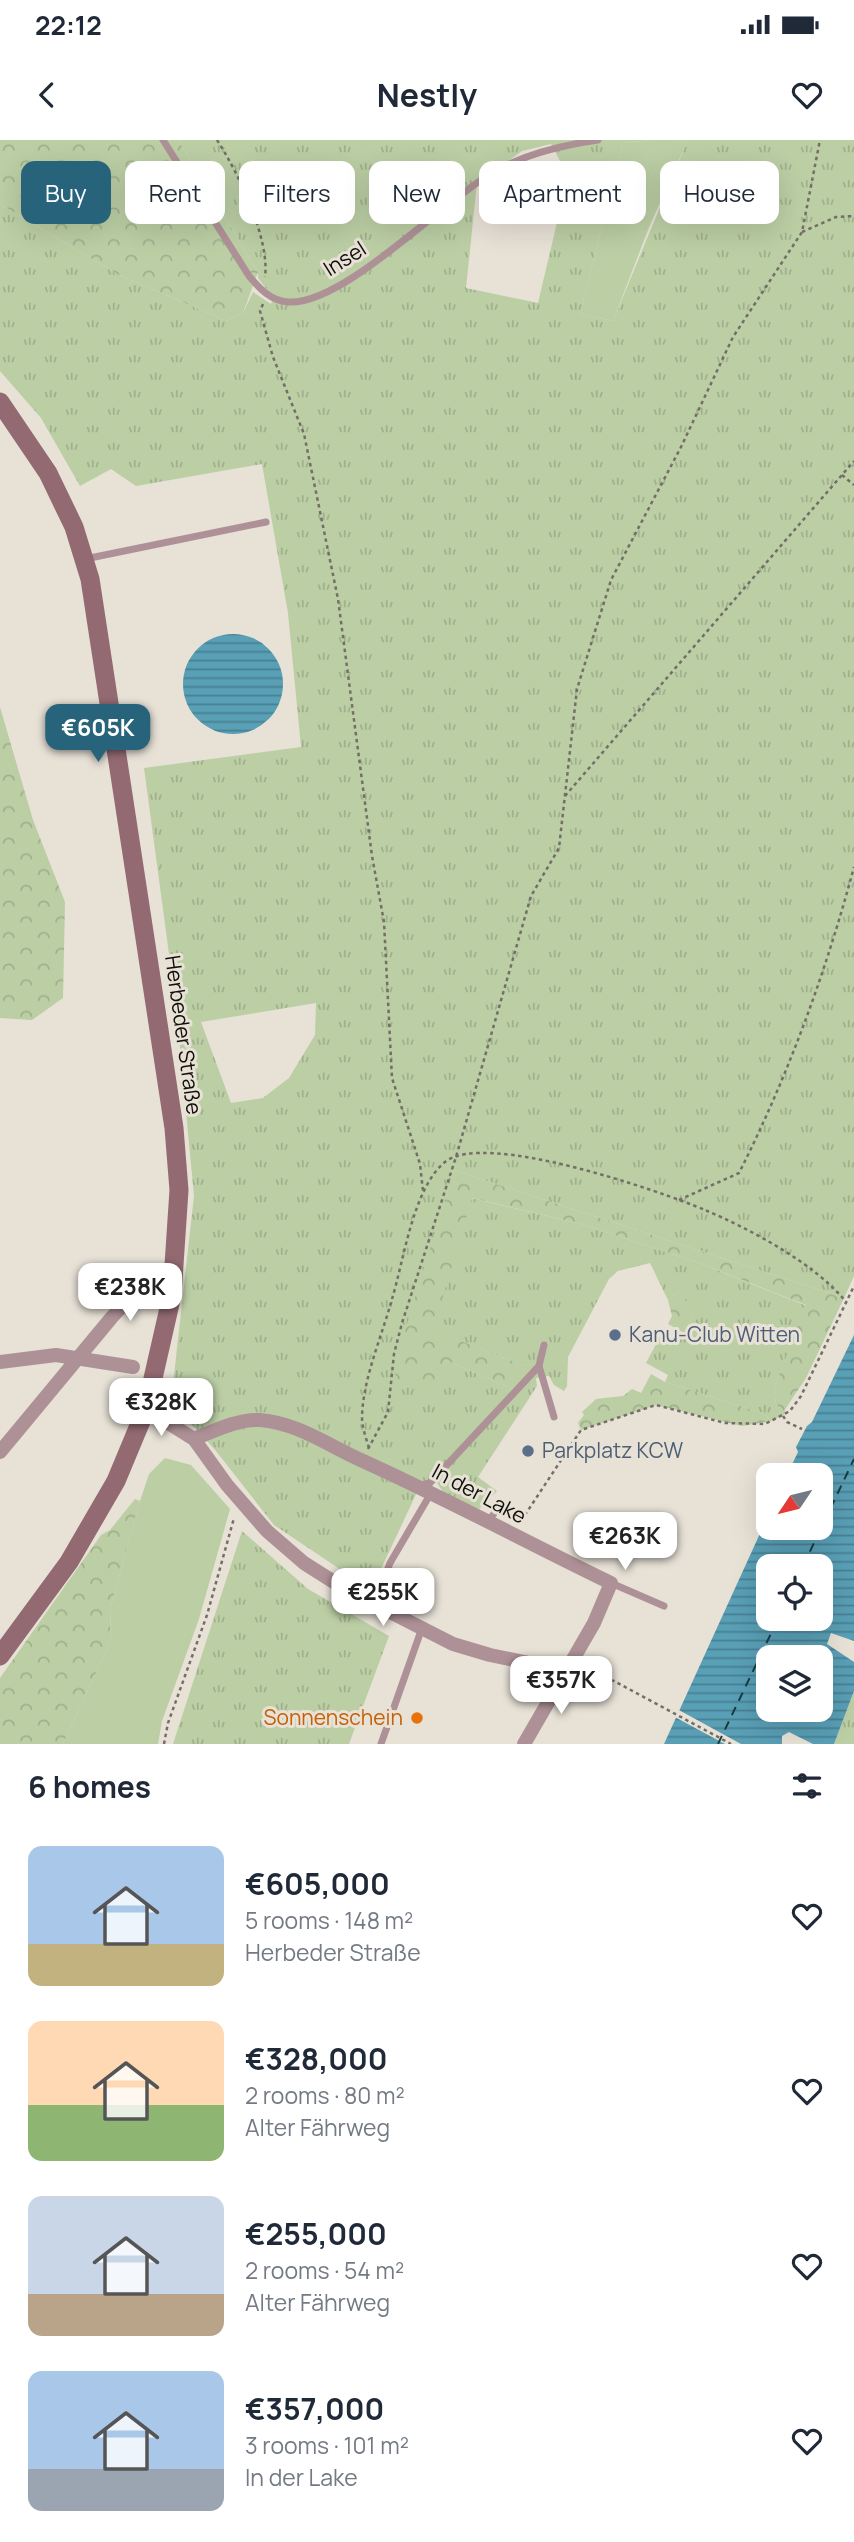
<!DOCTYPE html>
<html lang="en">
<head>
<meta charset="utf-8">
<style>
  :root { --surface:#fff; --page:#f2f2f3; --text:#1f2937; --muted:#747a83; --accent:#27647b }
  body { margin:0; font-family:Manrope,sans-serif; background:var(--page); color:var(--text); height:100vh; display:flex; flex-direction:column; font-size:26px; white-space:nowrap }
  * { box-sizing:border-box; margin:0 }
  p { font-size:23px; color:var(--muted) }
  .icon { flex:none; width:38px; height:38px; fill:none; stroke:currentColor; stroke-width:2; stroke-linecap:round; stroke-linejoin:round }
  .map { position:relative; height:1604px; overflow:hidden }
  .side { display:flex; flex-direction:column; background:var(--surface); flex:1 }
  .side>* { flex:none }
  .top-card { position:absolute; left:21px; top:21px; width:812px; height:63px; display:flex; gap:14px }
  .needle { width:46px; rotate:235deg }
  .tools { position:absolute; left:756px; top:1323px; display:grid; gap:14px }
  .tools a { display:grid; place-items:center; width:77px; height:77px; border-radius:14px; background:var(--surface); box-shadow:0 7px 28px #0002; font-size:35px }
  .price { position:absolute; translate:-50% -60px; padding:0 16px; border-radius:14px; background:#fff; color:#222; font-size:23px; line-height:46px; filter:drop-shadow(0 2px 4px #0008) }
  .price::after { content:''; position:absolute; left:50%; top:42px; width:21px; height:16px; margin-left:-10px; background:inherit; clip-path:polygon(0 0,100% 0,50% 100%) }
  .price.selected { background:var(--accent); color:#fff }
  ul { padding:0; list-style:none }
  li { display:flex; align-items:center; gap:21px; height:175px; padding:0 28px }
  li span { display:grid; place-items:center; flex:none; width:196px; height:140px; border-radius:14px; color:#555 }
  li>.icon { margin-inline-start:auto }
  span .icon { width:84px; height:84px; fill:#fffc; stroke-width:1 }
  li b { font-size:30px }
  h2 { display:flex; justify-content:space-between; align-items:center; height:84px; padding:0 28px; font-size:30px }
  .pill { padding:0 24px; border-radius:14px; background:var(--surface); box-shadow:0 7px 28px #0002; font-size:24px; line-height:63px }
  .pill.selected { background:var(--accent); color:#fff }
  .status { display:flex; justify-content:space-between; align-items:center; height:49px; padding:0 35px; background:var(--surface); direction:ltr }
  .status svg { height:19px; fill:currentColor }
  header { display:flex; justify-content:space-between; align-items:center; height:91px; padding:0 28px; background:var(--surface); font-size:32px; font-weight:700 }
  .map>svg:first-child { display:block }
  .grass { fill:url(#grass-tufts); fill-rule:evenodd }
  .forest { fill:url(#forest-crowns) }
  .green { fill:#bbcea4 }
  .water { fill:url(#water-rules); fill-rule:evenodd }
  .pier { fill:#e7e1d6 }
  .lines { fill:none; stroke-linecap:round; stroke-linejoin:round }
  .ferry { stroke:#193b46; stroke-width:2; stroke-dasharray:9 7; stroke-linecap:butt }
  .path { stroke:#736f68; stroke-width:2.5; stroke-dasharray:3.5 3.5; stroke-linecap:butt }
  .service { stroke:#ae9197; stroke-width:7 }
  .minor { stroke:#ae9197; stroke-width:14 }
  .secondary { stroke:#936a72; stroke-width:19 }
  .service-dot { fill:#5c6f8a; stroke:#e7e1d6; stroke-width:2.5 }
  .food-dot { fill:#e8710a; stroke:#e7e1d6; stroke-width:2.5 }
  .labels { text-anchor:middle; stroke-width:6; stroke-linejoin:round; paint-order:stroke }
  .street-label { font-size:21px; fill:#110f0b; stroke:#e7e1d6 }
  .service-label { font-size:21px; fill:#4e5e75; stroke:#e7e1d6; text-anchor:start }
  .food-label { font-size:21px; fill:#c56008; stroke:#e7e1d6; text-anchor:end }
</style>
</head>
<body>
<div class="status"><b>22:12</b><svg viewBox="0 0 49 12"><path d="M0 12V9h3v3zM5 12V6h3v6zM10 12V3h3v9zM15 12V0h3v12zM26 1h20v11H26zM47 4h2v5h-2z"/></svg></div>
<header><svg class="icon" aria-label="back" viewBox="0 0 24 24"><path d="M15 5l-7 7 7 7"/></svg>Nestly<svg class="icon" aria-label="heart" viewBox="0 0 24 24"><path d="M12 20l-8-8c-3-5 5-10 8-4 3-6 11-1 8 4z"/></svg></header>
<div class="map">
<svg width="854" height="1604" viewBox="0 0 854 1604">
  <defs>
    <pattern id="grass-tufts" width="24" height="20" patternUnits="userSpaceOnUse" patternTransform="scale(1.75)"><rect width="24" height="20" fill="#bbcea4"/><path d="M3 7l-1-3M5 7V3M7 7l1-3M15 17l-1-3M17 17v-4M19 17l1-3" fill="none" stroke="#a0b08c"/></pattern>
    <pattern id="forest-crowns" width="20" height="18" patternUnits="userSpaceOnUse" patternTransform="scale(1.75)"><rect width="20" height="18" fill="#bbcea4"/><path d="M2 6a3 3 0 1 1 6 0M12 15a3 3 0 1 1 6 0" fill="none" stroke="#a0b08c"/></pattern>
    <pattern id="water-rules" width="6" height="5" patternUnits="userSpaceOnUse" patternTransform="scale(1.75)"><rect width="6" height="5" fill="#599fb6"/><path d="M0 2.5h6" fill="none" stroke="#488092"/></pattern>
  </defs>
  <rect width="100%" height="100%" fill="#e7e1d6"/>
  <g class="grass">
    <path d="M 178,0 L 651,0 L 623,3 L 580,174 L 613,181 L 686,4 L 678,0 L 854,0 L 854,1136 L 844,1158 L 454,1030 L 398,1217 L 445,1220 L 516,1250 L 538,1226 L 525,1226 L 432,1190 L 471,1058 L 581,1084 L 699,1123 L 807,1166 L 774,1248 L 776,1264 L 787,1273 L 772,1281 L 762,1273 L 665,1242 L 668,1235 L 646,1223 L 662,1193 L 679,1202 L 692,1179 L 679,1151 L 668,1160 L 650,1123 L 618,1131 L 609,1139 L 568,1217 L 567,1246 L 564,1251 L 554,1245 L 549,1236 L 536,1238 L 537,1246 L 478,1337 L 497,1351 L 479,1369 L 444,1353 L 436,1342 L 448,1325 L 430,1343 L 420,1346 L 371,1450 L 274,1385 L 216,1311 L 171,1262 L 194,1056 L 176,866 L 144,628 L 301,607 L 288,473 L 262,324 L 136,346 L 111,329 L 80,346 L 41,278 L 0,231 L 0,64 L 119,135 L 227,181 L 243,173 L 253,152 L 271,164 L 273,158 L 258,138 L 258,132 ZM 551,4 L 568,36 L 538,163 L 466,148 L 477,43 L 522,11 ZM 316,863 L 315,895 L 289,938 L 263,958 L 231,963 L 201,882 Z"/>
    <path d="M 242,1391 L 308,1449 L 389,1496 L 349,1604 L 173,1604 Z"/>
    <path d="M 854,1551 L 854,1604 L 834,1604 Z"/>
  </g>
  <g class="forest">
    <path d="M 0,0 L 178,0 L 258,132 L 243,173 L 227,181 L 119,135 L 0,64 Z"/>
    <path d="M 0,567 L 33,680 L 65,762 L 63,858 L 32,880 L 0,878 Z"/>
    <path d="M 454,1030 L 844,1158 L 806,1238 L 784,1271 L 776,1264 L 774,1248 L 806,1165 L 699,1123 L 581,1084 L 472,1058 L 433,1190 L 525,1226 L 539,1226 L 516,1250 L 445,1220 L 435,1246 L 418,1251 L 394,1242 L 397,1217 Z"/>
    <path d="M 679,1151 L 687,1160 L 692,1179 L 684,1193 L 668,1184 L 672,1176 L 668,1160 Z"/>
    <path d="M 651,1234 L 665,1242 L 762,1273 L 772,1281 L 742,1286 L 656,1265 L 581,1290 L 578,1283 L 584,1275 L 582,1272 L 596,1259 L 623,1256 L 632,1249 L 641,1253 Z"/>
    <path d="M 135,1359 L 140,1361 L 111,1466 L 110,1503 L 63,1604 L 0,1604 L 0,1538 L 101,1395 L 110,1390 Z"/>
  </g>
  <g class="green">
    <path d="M 651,0 L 678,0 L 686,4 L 648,90 L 613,181 L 580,174 L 623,3 Z"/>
    <path d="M 165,1318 L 191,1325 L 230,1369 L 199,1479 L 162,1581 L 158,1604 L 63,1604 L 110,1503 L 111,1466 L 140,1361 L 149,1334 Z"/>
  </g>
  <g class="water">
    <circle cx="233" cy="544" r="50"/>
    <path d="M 854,1195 L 854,1501 L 831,1493 L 827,1504 L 854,1522 L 854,1551 L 834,1604 L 813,1604 L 789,1592 L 782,1596 L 782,1604 L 664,1604 L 768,1376 L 768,1388 L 821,1388 L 821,1335 L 787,1335 L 798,1312 L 796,1307 L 807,1286 L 812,1282 ZM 768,1426 L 821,1426 L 821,1479 L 768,1479 ZM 768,1517 L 821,1517 L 821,1570 L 768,1570 Z"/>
  </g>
  <path class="pier" d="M 677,1569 L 741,1604 L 725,1604 L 673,1576 Z"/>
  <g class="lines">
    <g class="ferry">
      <path d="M 803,1426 L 854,1319"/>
      <path d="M 718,1604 L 778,1479"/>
    </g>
    <g class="path">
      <path d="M 217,0 C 238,32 270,99 265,137"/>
      <path d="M 802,92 L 836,77 L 854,76"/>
      <path d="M 263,164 L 260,171 L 273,217 L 304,294 L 338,459 L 372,716 L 384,782 L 392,938 L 420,1024 L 423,1051"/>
      <path d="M 842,335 L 854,345"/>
      <path d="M 565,656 L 854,321"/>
      <path d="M 679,1060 L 739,1033 C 788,936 826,832 854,727"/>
      <path d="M 783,1276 L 787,1282 L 802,1289"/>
      <path d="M 369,1308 C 366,1298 362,1287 362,1277 C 363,1238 382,1196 392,1159 C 404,1120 413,1048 445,1022 C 484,990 660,1051 705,1070 C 750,1089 816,1124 846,1162"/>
      <path d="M 368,1309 L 388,1272 L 394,1214 L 402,1183 L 456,1017 L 531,756 L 559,708 L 577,549 L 611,440 L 681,307 L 733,197 L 802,92 L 820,0"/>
      <path d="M 521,1381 L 581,1290 L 656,1265 L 725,1283 L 765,1284 L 790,1271 L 801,1256 L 854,1146"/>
      <path d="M 584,1533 L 614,1541 L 731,1604"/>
      <path d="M 164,1604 L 168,1583 L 207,1475 L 234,1378"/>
    </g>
    <g class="service">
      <path d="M 163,0 L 249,136 C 260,149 271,161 288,162 C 343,166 445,59 495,31 C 526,14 563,5 598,0"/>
      <path d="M 85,419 L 266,382"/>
      <path d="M 539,1226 L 554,1277"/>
      <path d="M 421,1345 L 430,1343 L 539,1226 L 544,1205"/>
      <path d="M 487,1383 L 501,1364"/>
      <path d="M 611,1443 L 664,1466"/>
      <path d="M 375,1463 L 390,1423 L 431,1353"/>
      <path d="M 381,1604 L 422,1488"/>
    </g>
    <g class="minor">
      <path d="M 0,1222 L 56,1215 L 133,1227"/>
      <path d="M 146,1269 L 194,1299 L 227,1345 L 267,1391 L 304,1423 L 345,1449 L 453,1504 L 490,1515 L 567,1531"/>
      <path d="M 194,1299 C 214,1291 237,1279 260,1280 C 298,1283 329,1306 363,1321 C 447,1359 528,1403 611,1443 L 594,1483 L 524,1604"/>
      <path d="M 0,1312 L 112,1177 L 142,1146 L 149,1130"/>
    </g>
    <path class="secondary" d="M 0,262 L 48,333 L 74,387 L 90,439 L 174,988 L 179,1050 L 172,1155 L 146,1269 L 116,1341 L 69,1422 L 0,1516"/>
  </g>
  <g class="service-dot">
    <circle cx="615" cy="1195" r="7"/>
    <circle cx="528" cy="1311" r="7"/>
  </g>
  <circle class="food-dot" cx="417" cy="1578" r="7"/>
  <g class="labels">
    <g class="street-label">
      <text transform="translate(345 119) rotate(-32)" y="7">Insel</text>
      <text transform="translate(183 895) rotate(82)" y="7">Herbeder Straße</text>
      <text transform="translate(479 1354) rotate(28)" y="7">In der Lake</text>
    </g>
    <g class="service-label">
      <text x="629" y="1202">Kanu-Club Witten</text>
      <text x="542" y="1318">Parkplatz KCW</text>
    </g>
    <g class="food-label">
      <text x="403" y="1585">Sonnenschein</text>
    </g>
  </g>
</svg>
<div class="tools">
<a><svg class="needle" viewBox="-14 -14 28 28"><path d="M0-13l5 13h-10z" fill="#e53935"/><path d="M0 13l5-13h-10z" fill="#747a83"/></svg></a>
<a><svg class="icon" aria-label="locate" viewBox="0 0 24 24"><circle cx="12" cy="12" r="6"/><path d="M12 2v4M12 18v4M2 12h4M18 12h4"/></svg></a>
<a><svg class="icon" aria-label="layers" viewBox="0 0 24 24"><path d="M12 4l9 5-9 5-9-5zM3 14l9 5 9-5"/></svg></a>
</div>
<b class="price selected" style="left:98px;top:624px">€605K</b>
<b class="price" style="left:130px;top:1183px">€238K</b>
<b class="price" style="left:161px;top:1298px">€328K</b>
<b class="price" style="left:625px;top:1432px">€263K</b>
<b class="price" style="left:383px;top:1488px">€255K</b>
<b class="price" style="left:561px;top:1576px">€357K</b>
<div class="top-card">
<a class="pill selected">Buy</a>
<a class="pill">Rent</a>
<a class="pill">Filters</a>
<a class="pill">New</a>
<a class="pill">Apartment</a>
<a class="pill">House</a>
</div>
</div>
<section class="side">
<h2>6 homes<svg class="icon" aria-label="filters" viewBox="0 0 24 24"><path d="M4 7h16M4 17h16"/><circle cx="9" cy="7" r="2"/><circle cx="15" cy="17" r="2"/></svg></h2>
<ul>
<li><span style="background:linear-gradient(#a9c7e8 70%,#c2b280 0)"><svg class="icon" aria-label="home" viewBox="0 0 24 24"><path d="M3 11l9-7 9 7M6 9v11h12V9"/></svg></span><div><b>€605,000</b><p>5 rooms · 148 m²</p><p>Herbeder Straße</p></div><svg class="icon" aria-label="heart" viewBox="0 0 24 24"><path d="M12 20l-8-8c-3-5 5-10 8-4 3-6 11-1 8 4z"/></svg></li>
<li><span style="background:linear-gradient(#ffd9b3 60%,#8fb573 0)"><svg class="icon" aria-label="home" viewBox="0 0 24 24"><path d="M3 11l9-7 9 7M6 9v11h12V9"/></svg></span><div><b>€328,000</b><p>2 rooms · 80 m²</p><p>Alter Fährweg</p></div><svg class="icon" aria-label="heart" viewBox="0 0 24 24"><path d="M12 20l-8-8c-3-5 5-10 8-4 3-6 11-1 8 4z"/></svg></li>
<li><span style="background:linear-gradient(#c9d6e8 70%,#b9a48a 0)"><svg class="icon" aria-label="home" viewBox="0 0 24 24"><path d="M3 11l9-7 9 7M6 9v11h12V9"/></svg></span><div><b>€255,000</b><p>2 rooms · 54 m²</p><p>Alter Fährweg</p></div><svg class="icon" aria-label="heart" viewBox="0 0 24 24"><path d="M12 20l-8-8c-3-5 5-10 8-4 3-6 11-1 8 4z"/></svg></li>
<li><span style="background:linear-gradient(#a9c7e8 70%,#9aa5b1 0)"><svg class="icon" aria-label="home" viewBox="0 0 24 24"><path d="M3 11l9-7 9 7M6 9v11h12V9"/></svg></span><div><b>€357,000</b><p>3 rooms · 101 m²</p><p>In der Lake</p></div><svg class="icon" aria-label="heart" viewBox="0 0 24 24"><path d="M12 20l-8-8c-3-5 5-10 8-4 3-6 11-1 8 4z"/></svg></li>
</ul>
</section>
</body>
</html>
